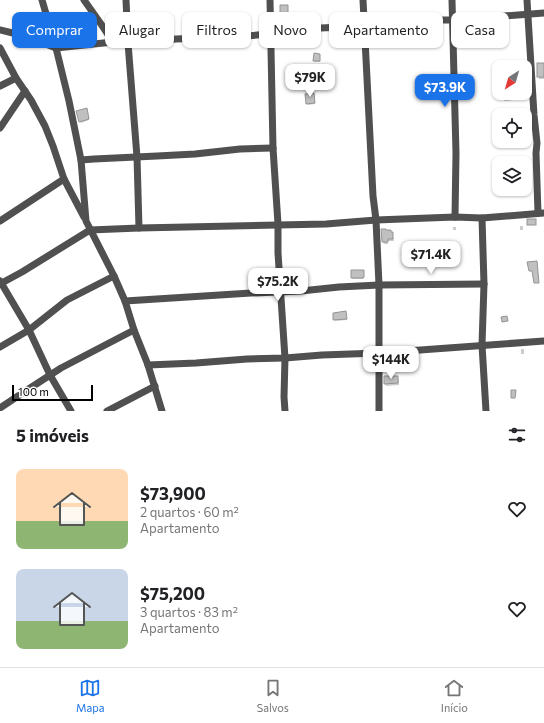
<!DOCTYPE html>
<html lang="pt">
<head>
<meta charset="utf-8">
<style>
  :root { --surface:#fff; --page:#f2f2f2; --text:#202124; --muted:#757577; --line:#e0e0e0; --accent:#1a73e8 }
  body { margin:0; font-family:Commissioner,sans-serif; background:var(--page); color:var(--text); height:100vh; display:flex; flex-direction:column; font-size:15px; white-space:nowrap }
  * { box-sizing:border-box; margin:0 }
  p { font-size:13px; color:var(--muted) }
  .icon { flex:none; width:22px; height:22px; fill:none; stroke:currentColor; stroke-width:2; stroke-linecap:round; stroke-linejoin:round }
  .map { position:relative; height:411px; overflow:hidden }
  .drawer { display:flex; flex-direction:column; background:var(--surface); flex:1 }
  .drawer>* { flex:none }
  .hud { position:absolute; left:12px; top:12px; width:520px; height:36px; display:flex; gap:8px }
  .needle { width:26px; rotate:217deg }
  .tools { position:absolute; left:492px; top:60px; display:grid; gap:8px }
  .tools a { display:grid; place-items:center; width:40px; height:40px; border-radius:8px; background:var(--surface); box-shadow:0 1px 3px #0004; font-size:20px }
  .scale { position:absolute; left:12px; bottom:10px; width:81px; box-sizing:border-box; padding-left:4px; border:2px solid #000; border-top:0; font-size:11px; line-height:14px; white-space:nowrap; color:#000; -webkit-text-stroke:3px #fff; paint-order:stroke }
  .price { position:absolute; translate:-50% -34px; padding:0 9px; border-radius:8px; background:#fff; color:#222; font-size:13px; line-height:26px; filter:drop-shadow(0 1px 2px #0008) }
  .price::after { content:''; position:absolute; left:50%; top:24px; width:12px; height:9px; margin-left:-6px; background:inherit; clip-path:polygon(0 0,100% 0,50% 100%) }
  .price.on { background:var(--accent); color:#fff }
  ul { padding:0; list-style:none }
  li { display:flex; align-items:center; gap:12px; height:100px; padding:0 16px }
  li span { display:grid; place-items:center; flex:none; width:112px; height:80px; border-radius:8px; color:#555 }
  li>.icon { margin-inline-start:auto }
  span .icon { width:48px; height:48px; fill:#fffc; stroke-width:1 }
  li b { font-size:17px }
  h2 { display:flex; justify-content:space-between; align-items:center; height:48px; padding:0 16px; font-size:17px }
  .chip { padding:0 14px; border-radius:8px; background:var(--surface); box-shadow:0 1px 3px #0004; font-size:14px; line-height:36px }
  .chip.on { background:var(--accent); color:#fff }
  .tab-bar { display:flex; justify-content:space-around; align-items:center; height:56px; border-top:1px solid var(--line); background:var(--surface); font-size:11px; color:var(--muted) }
  .tab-bar a { display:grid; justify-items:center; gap:2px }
  .tab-bar .on { color:var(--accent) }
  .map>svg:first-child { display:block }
  .shadow { fill:#0003 }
  .building { fill:#c0c0c0; stroke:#949494 }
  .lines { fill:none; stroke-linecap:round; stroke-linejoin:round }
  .minor { stroke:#505050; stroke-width:7 }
</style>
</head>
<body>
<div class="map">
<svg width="544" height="411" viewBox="0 0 544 411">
  <rect width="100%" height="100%" fill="#fff"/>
  <g class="shadow">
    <path d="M 70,32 L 71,39 L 62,41 L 61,39 Z"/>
    <path d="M 320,55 L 320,62 L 315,62 L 314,61 Z"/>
    <path d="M 544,64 L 544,79 L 539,79 L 538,76 Z"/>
    <path d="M 505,93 L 513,93 L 513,100 L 506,101 Z"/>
    <path d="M 306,95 L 314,96 L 315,104 L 308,105 Z"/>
    <path d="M 87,111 L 89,120 L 81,123 L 80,121 Z"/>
    <rect x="520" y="226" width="3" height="4"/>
    <rect x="453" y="227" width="3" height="3"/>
    <path d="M 387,231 L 392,233 L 393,235 L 394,241 L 388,241 L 388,244 L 384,244 L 383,242 Z"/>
    <path d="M 364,271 L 364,279 L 353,279 L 352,278 Z"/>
    <path d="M 346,312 L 347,320 L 335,321 L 334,314 Z"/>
    <rect x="521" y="349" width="3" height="5"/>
    <path d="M 397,377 L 399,379 L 399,385 L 386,386 L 385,384 Z"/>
  </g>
  <g class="building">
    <path d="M 280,5 L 288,5 L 288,15 L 280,14 Z"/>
    <path d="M 70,29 L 71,38 L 60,40 L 59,31 Z"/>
    <path d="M 314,53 L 320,54 L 320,61 L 313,61 Z"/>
    <rect x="537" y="63" width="7" height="14"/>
    <path d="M 314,93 L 315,103 L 306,104 L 305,94 Z"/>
    <path d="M 504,93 L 513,93 L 513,99 L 504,100 Z"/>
    <path d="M 87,108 L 89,119 L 79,122 L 76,111 Z"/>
    <rect x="527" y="219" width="9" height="6"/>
    <path d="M 381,229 L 386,229 L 386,230 L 391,230 L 391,232 L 393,232 L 393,239 L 388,239 L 388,242 L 382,242 Z"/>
    <rect x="453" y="250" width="6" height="11"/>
    <path d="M 537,261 L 539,283 L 534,283 L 532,271 L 529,271 L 527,262 Z"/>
    <path d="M 351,270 L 364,270 L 364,277 L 362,278 L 351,278 Z"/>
    <path d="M 346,311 L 347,319 L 333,320 L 333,313 Z"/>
    <path d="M 507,316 L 508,321 L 502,322 L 501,317 Z"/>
    <path d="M 384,376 L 398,376 L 398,383 L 384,384 Z"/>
    <path d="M 511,390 L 516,390 L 515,398 L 511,398 Z"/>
  </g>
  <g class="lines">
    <g class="minor">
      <path d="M 42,0 L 56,48 L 69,101 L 81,160 L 86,221 L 114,276 L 125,301 L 134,330 L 148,365 L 162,411"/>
      <path d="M 84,0 L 101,24 L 113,42"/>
      <path d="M 126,0 L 128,43 L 137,157 L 139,228"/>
      <path d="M 270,0 L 273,148 L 278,224 L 278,253 L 285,358 L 284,397 L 285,411"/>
      <path d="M 363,0 L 373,196 L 376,220 L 379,285 L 379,411"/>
      <path d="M 452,0 L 456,153 L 455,217"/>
      <path d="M 527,0 L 534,115 L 537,143 L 536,153 L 538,213"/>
      <path d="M 0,30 L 25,36 L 56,48 L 113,42 L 128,43 L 176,39 L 234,37 L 270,34 L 298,29 L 365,26 L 424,20 L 452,20 L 544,13"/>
      <path d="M 0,48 L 16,78 L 31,100 L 45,126 L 53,146 L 64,179 L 84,217"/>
      <path d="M 0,86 L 16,78"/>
      <path d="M 0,128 L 25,91"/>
      <path d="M 81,160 L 94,159 L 157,156 L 195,154 L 240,149 L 273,148"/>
      <path d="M 482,218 L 484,284 L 482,345 L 486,411"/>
      <path d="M 0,221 L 64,179"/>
      <path d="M 0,281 L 29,330 L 50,375 L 71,411"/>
      <path d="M 0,284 L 22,272 L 90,230 L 139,228 L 326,224 L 376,220 L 455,217 L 482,218 L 544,213"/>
      <path d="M 125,301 L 251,293 L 301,291 L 339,287 L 379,285 L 484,284"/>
      <path d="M 0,347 L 29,330 L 67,300 L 114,276"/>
      <path d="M 148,365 L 196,363 L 247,359 L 285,358 L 322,355 L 379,353 L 544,341"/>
      <path d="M 0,408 L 24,392 L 61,368 L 134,330"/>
      <path d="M 107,411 L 155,386"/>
    </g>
  </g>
</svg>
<div class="tools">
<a><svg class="needle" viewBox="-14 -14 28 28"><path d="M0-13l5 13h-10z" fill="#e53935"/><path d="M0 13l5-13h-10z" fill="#757577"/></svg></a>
<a><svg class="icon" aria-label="locate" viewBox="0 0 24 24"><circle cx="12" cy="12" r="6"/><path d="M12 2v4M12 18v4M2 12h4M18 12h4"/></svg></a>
<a><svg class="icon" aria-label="layers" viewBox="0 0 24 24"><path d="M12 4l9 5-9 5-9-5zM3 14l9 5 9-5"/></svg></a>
</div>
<div class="scale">100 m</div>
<b class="price" style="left:310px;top:98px">$79K</b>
<b class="price on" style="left:445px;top:108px">$73.9K</b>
<b class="price" style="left:431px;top:275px">$71.4K</b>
<b class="price" style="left:278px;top:302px">$75.2K</b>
<b class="price" style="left:391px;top:380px">$144K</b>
<div class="hud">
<a class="chip on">Comprar</a>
<a class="chip">Alugar</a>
<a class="chip">Filtros</a>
<a class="chip">Novo</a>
<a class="chip">Apartamento</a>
<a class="chip">Casa</a>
</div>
</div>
<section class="drawer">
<h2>5 imóveis<svg class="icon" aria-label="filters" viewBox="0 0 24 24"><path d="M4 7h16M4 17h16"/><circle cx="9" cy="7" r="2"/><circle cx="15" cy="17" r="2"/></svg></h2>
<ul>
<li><span style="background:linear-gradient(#ffd9b3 65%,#8fb573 0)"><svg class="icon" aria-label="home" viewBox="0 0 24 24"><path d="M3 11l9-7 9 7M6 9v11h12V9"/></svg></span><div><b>$73,900</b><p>2 quartos · 60 m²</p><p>Apartamento</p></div><svg class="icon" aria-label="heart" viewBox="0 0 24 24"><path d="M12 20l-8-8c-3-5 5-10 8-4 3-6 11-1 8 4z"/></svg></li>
<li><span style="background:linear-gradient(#c9d6e8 65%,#8fb573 0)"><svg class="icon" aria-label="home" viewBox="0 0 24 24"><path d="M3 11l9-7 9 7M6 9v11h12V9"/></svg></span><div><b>$75,200</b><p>3 quartos · 83 m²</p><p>Apartamento</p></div><svg class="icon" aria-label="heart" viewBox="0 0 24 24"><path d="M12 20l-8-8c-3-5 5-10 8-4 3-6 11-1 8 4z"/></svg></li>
</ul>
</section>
<nav class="tab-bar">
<a class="on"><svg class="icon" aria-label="map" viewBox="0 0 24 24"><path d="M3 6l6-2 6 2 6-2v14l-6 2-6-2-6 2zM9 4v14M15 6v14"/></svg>Mapa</a>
<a><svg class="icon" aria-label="saved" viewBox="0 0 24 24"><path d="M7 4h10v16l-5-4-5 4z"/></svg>Salvos</a>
<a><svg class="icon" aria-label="home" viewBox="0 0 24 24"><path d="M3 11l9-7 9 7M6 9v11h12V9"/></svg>Início</a>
</nav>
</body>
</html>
